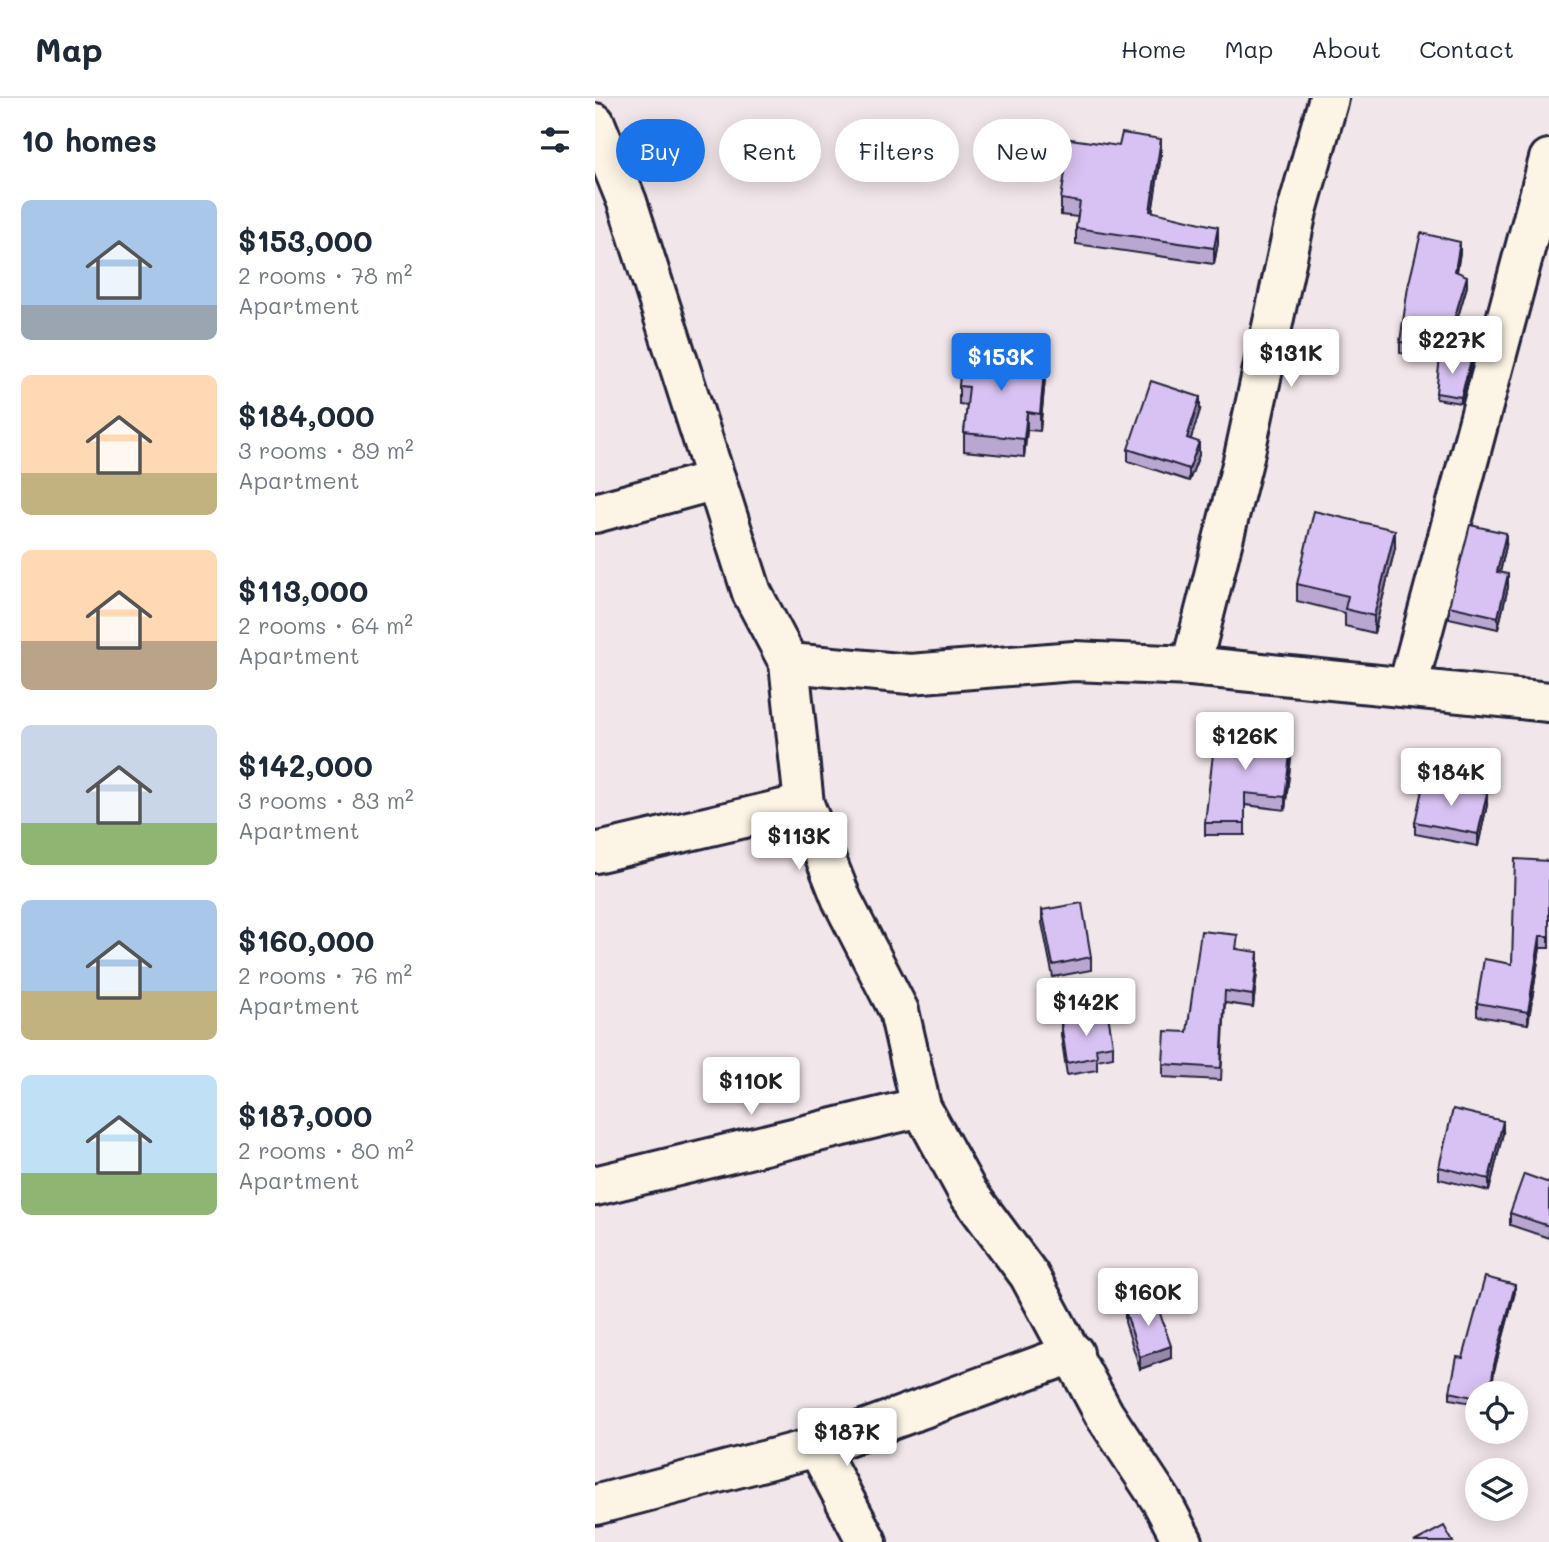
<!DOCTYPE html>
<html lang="en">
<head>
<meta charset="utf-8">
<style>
  :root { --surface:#fff; --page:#f6f6f7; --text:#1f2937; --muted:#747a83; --line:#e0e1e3; --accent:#1a73e8 }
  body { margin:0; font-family:Mali,sans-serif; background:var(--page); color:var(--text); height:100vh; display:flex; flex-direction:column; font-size:26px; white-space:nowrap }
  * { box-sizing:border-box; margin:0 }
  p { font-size:23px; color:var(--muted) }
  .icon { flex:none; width:38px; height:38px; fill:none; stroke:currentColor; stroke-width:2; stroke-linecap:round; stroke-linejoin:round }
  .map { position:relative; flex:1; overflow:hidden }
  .side { display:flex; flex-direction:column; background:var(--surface); width:595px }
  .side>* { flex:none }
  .guide { position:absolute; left:21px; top:21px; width:665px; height:63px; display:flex; gap:14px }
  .buttons { position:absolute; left:870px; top:1283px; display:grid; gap:14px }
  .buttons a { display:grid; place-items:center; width:63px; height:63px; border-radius:50%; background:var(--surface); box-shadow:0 4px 18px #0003; font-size:35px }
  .price { position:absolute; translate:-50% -60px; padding:0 16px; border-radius:7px; background:#fff; color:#222; font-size:23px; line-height:46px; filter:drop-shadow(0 2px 4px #0008) }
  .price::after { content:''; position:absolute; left:50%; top:42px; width:21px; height:16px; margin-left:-10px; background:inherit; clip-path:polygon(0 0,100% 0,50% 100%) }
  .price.active { background:var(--accent); color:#fff }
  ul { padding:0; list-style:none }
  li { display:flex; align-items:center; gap:21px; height:175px; padding:0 21px }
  li span { display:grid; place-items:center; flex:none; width:196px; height:140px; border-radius:10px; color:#555 }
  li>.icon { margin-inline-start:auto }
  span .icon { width:84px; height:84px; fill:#fffc; stroke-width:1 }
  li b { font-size:30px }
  h2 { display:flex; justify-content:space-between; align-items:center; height:84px; padding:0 21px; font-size:30px }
  .tag { padding:0 24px; border-radius:32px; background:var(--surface); box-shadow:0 4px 18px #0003; font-size:24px; line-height:63px }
  .tag.active { background:var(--accent); color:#fff }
  header { display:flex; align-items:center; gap:42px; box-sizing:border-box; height:98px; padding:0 35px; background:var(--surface); border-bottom:2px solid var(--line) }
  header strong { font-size:33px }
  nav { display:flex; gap:38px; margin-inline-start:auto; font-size:24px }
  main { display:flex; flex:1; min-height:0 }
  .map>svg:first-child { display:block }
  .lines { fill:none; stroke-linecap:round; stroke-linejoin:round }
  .minor-casing { stroke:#22223b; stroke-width:44 }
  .minor { stroke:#fcf5e5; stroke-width:38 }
  .wall { fill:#baa7d1; stroke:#22223b; stroke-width:2 }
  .shaded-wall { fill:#9788aa; stroke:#22223b; stroke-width:2 }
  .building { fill:#d8c2f3; stroke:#22223b; stroke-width:2 }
</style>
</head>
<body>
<header>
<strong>Map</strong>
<nav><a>Home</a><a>Map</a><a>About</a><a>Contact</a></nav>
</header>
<main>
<section class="side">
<h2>10 homes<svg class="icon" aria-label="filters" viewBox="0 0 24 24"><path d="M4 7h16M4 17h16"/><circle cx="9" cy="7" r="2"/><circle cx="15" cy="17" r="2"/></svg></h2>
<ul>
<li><span style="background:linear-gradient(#a9c7e8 75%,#9aa5b1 0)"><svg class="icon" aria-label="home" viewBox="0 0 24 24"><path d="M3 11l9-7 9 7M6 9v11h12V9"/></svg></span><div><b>$153,000</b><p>2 rooms · 78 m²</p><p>Apartment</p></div></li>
<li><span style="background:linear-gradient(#ffd9b3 70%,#c2b280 0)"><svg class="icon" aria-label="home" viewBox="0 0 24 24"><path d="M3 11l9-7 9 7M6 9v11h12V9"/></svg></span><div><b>$184,000</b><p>3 rooms · 89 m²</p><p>Apartment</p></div></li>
<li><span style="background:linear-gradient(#ffd9b3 65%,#b9a48a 0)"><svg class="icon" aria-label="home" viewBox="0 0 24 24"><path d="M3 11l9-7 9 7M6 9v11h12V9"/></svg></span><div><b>$113,000</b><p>2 rooms · 64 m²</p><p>Apartment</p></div></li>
<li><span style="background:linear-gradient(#c9d6e8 70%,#8fb573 0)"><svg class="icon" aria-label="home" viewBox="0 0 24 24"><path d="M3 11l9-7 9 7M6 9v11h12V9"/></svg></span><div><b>$142,000</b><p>3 rooms · 83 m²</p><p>Apartment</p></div></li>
<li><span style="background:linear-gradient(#a9c7e8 65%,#c2b280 0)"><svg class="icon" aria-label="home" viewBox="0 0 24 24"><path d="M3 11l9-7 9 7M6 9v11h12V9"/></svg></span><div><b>$160,000</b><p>2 rooms · 76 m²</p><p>Apartment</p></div></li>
<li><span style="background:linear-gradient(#bfe0f5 70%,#8fb573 0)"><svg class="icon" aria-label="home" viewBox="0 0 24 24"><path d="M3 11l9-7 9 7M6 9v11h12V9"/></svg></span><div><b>$187,000</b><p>2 rooms · 80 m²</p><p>Apartment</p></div></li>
</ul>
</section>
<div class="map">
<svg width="954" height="1444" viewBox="0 0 954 1444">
  <rect width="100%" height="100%" fill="#f1e6e9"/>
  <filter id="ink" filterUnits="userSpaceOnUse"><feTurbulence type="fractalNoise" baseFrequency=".0143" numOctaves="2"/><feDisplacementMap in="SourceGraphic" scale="14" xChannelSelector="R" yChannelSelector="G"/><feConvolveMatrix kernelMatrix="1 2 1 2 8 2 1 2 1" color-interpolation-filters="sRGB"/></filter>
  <g filter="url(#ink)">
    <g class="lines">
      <g class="minor-casing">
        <g id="minor">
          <path d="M 0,25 L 32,104 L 157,495 L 194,565 L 209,706 L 247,802 L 304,913 L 326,1009 L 373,1095 L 434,1177 L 509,1316 L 567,1404 L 588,1444"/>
          <path d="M 0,415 L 121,382"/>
          <path d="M 194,565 L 315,576 L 479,563 L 596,568 L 954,604"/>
          <path d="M 596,568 L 649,359 L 702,113 L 734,0"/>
          <path d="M 813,588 L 954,61"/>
          <path d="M 0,755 L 209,706"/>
          <path d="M 0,1088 L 326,1009"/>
          <path d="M 222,1349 L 272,1444"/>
          <path d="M 0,1407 L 222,1349 L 479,1255"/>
        </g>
      </g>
      <use href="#minor" class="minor"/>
    </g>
    <g class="wall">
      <path d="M 566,57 L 557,114 L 623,145 L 619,166 L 481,146 L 481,130 L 483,119 L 466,117 L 466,101 Z"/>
      <path d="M 865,154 L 862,174 L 872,188 L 851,259 L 876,268 L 866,305 L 841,301 L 845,261 L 805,255 L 805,244 Z"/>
      <path d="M 450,280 L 445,333 L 432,332 L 429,359 L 369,353 L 369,335 L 372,307 L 364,306 L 364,288 Z"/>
      <path d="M 605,312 L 595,342 L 604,357 L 594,383 L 533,363 L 533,351 Z"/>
      <path d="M 911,448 L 905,475 L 913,489 L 903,531 L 854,520 L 854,508 Z"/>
      <path d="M 800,450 L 779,535 L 750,528 L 750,515 L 702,503 L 702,486 Z"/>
      <path d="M 697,651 L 690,712 L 650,707 L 650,737 L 610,737 L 610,725 Z"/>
      <path d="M 892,707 L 883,748 L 820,736 L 820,724 Z"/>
      <path d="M 954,763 L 954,850 L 945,850 L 933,926 L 882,918 L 882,905 L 917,866 Z"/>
      <path d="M 447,812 L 496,859 L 496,872 L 458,879 L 447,825 Z"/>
      <path d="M 643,851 L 663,866 L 658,909 L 630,905 L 626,982 L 568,979 L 568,966 L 592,934 Z"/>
      <path d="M 466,925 L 518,947 L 518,959 L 502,962 L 502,972 L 472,977 L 466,937 Z"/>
      <path d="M 908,1035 L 894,1093 L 844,1081 L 844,1069 Z"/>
      <path d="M 954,1085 L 954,1140 L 915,1127 L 915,1115 Z"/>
      <path d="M 920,1194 L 899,1273 L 896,1295 L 882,1295 L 882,1306 L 855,1301 L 855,1294 L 868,1260 Z"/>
      <path d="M 530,1212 L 576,1260 L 545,1271 L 530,1224 Z"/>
    </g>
    <g class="shaded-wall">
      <path d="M 566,41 L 566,57 L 555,129 L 555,113 Z"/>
      <path d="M 623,129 L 623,145 L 619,166 L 619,150 Z"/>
      <path d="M 865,144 L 865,154 L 860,184 L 860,173 Z"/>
      <path d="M 872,178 L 872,188 L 850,262 L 850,251 Z"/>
      <path d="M 450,262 L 450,280 L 445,333 L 445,316 Z"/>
      <path d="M 876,262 L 876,268 L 866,305 L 866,299 Z"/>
      <path d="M 605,299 L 605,312 L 592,353 L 592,340 Z"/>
      <path d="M 432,314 L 432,332 L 429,359 L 429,341 Z"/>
      <path d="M 604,344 L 604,357 L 594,383 L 594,371 Z"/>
      <path d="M 800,432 L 800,450 L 779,535 L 779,518 Z"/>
      <path d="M 911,435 L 911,448 L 902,487 L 902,474 Z"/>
      <path d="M 913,476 L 913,489 L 903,531 L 903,519 Z"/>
      <path d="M 697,638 L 697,651 L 690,712 L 690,699 Z"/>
      <path d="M 892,695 L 892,707 L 883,748 L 883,736 Z"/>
      <path d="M 945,838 L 945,850 L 933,926 L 933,914 Z"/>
      <path d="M 663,854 L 663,866 L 658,909 L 658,897 Z"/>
      <path d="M 908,1023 L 908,1035 L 894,1093 L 894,1081 Z"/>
      <path d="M 920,1187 L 920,1194 L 899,1273 L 896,1295 L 895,1295 L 899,1267 Z"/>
      <path d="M 576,1248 L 576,1260 L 545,1271 L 545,1259 Z"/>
    </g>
    <g class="building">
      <path d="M 527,35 L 566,41 L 555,113 L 623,129 L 619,150 L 481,130 L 485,104 L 466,101 L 475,41 L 524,48 Z"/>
      <path d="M 826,135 L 865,144 L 860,173 L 872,178 L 850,251 L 805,244 L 813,189 Z"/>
      <path d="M 367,254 L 450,262 L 445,316 L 432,314 L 429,341 L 369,335 L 374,289 L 364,288 Z"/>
      <path d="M 845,259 L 876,262 L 866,299 L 841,295 Z"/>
      <path d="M 556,283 L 605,299 L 592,340 L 604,344 L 594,371 L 533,351 Z"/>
      <path d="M 719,413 L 800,432 L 779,518 L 750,511 L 753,498 L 702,486 Z"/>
      <path d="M 875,427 L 911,435 L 902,474 L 913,476 L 903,519 L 854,508 Z"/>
      <path d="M 621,630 L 697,638 L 690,699 L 650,695 L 650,725 L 610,725 Z"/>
      <path d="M 829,683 L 892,695 L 883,736 L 820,724 Z"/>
      <path d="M 920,761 L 954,763 L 954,838 L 945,838 L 933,914 L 882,905 L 889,861 L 917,866 Z"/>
      <path d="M 487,805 L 496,859 L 458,867 L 447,812 Z"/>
      <path d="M 606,833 L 643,837 L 641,851 L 663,854 L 658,897 L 630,893 L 626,970 L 568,966 L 570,933 L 592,934 Z"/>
      <path d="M 513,917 L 518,947 L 501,950 L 502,959 L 472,965 L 466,925 Z"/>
      <path d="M 858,1011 L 908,1023 L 894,1081 L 844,1069 Z"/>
      <path d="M 929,1076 L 954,1085 L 954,1128 L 915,1115 Z"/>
      <path d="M 890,1179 L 920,1187 L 899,1267 L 895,1295 L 882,1295 L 882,1300 L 855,1294 L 862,1259 L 868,1260 Z"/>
      <path d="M 560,1201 L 576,1248 L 545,1259 L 530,1212 Z"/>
      <path d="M 849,1428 L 858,1444 L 819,1444 Z"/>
    </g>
  </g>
</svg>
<div class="buttons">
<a><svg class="icon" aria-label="locate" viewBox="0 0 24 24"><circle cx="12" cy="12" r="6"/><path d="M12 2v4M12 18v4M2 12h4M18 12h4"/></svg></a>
<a><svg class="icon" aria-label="layers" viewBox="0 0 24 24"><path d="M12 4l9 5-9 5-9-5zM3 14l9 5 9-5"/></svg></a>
</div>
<b class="price" style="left:857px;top:278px">$227K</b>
<b class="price" style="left:696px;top:291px">$131K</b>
<b class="price active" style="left:406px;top:295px">$153K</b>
<b class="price" style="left:650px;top:674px">$126K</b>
<b class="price" style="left:856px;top:710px">$184K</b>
<b class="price" style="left:204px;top:774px">$113K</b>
<b class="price" style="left:491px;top:940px">$142K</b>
<b class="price" style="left:156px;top:1019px">$110K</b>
<b class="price" style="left:553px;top:1230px">$160K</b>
<b class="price" style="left:252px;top:1370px">$187K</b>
<div class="guide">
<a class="tag active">Buy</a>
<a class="tag">Rent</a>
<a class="tag">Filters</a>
<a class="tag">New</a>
</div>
</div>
</main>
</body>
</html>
